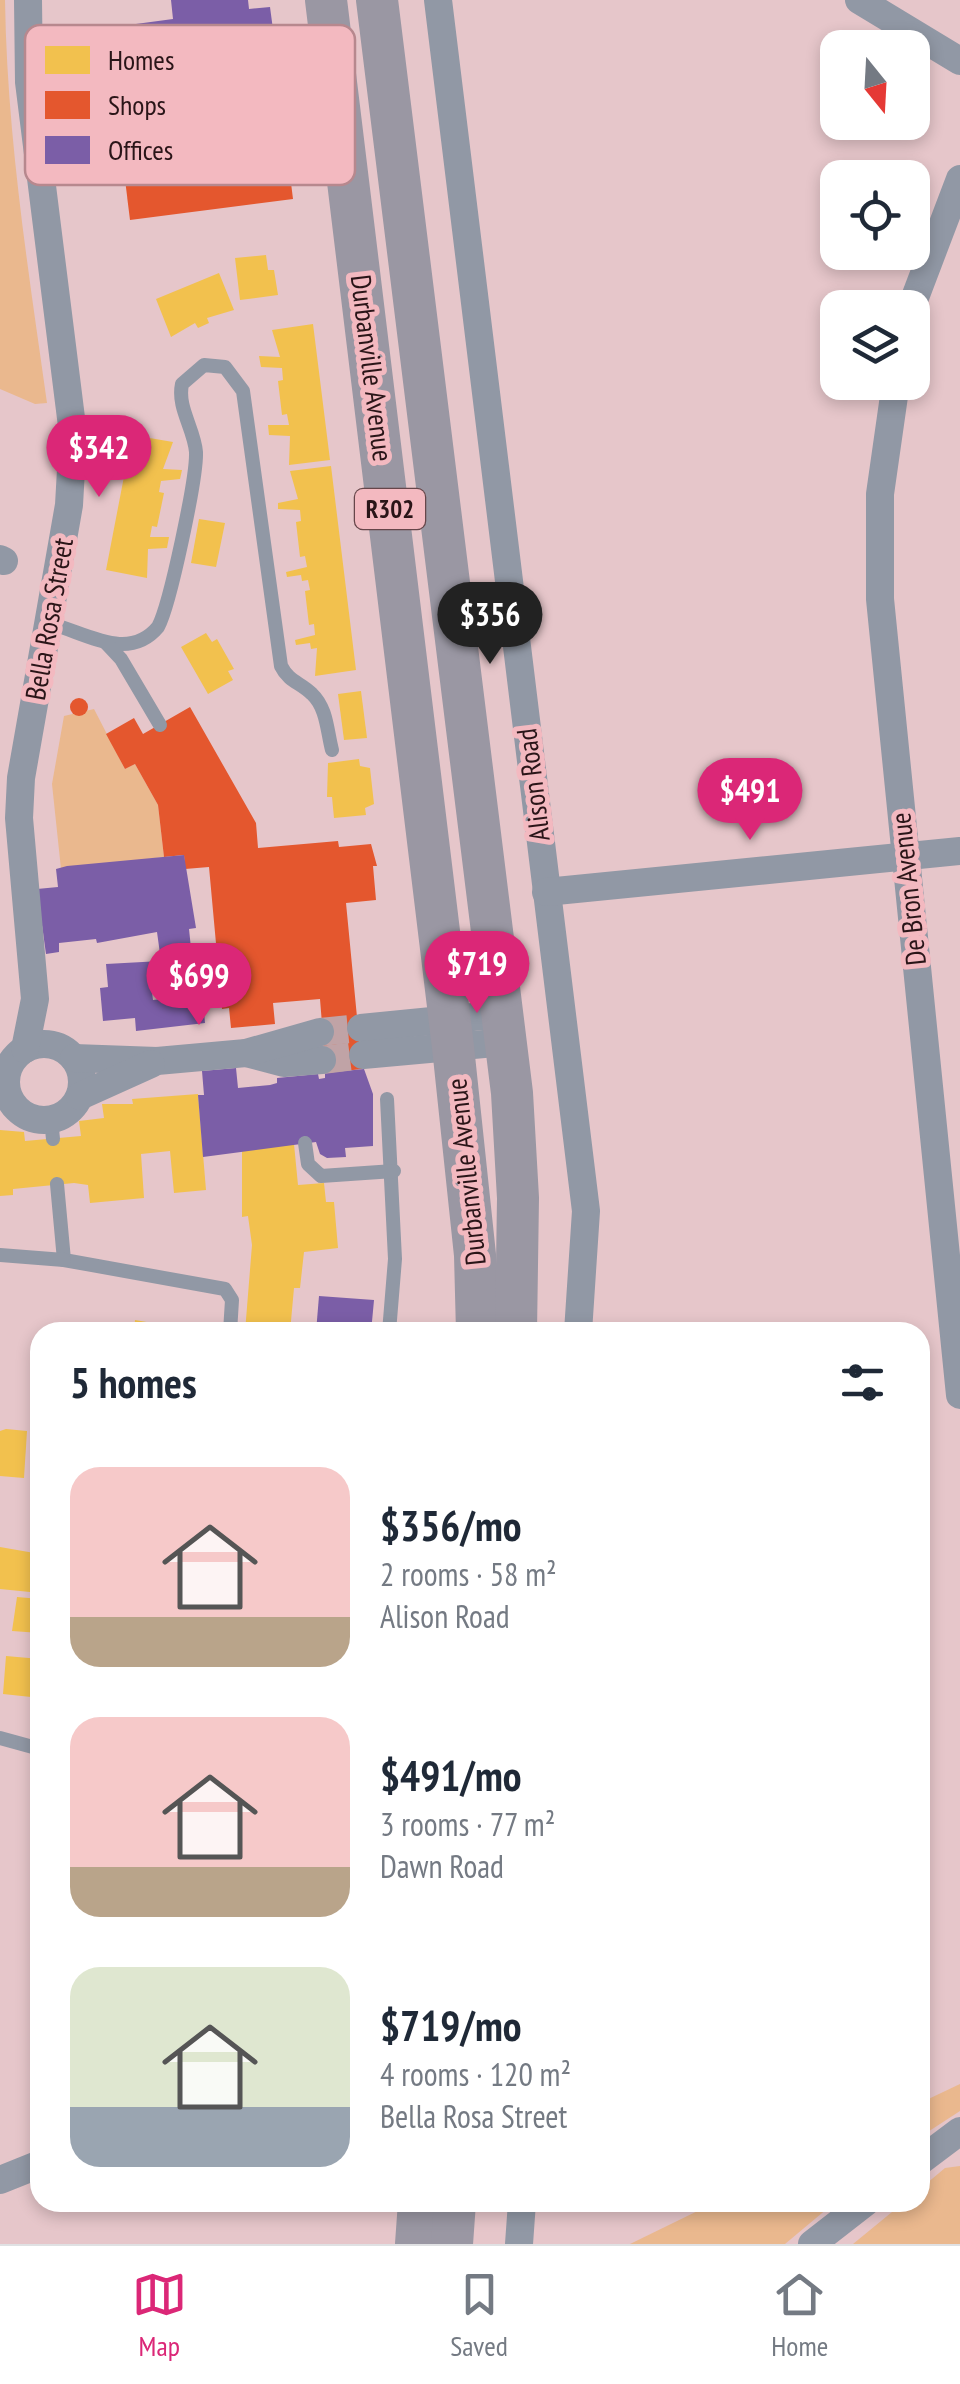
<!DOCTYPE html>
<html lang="en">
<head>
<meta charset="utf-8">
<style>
  :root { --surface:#fff; --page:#f6f6f7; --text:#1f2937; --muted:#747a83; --line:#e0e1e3; --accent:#db2777 }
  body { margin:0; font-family:"PT Sans Narrow",sans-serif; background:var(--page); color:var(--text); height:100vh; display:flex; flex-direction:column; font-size:38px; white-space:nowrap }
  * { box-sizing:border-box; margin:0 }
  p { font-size:32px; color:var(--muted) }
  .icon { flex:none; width:55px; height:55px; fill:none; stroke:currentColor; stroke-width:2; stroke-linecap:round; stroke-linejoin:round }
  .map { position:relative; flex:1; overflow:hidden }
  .details { position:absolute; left:30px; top:1322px; width:900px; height:890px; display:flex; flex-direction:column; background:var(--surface); border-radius:30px; box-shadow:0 5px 15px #0003 }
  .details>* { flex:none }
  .needle { width:65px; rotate:162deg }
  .tools { position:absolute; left:820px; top:30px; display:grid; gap:20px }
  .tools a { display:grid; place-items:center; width:110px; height:110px; border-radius:20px; background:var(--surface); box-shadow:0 5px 15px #0003; font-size:50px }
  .price { position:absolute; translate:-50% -85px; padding:0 22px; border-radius:35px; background:var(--accent); color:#fff; font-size:32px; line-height:65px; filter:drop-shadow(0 2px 5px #0008) }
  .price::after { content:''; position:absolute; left:50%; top:60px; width:30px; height:22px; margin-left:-15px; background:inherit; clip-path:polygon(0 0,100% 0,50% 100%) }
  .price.active { background:#222; color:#fff }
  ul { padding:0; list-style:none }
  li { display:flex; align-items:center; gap:30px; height:250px; padding:0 40px }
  li span { display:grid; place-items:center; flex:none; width:280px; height:200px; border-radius:30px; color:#555 }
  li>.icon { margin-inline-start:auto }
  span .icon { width:120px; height:120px; fill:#fffc; stroke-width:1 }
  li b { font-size:42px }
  h2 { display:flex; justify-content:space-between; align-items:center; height:120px; padding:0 40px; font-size:42px }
  .dock { display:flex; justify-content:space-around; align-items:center; height:140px; border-top:2px solid var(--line); background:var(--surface); font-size:28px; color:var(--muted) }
  .dock a { display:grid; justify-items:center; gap:5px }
  .dock .active { color:var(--accent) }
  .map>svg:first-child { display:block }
  .green { fill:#eab88e }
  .homes { fill:#f2c14e }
  .shops { fill:#e4572e }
  .offices { fill:#7b5ea7; fill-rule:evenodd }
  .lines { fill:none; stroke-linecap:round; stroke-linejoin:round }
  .street-tunnel { stroke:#c0a3a6; stroke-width:28; stroke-dasharray:28 14; stroke-linecap:butt }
  .lane { stroke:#9198a5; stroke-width:14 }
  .street { stroke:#9198a5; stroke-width:28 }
  .primary { stroke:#9a97a3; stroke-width:42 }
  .labels { text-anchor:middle; stroke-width:10; stroke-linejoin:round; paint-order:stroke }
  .shield { fill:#f3b9c0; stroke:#66464a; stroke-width:2.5 }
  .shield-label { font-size:25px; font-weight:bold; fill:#2a1518 }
  .street-label { font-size:28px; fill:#2a1518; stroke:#f3b9c0 }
  .key { fill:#f3b9c0; stroke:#b7888e; stroke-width:2.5 }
  .key-label { font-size:28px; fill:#2a1518 }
</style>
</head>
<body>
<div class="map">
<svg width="960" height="2244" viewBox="0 0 960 2244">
  <rect width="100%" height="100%" fill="#e6c6ca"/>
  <g class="green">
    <path d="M 0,0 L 5,0 C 7,136 28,268 47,403 L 35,404 L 0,389 Z"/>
    <path d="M 94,709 L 125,769 L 135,764 L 158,805 L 164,857 L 61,869 L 52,784 L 64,716 Z"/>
    <path d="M 960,2084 L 960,2111 L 920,2137 L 920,2103 Z"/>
    <path d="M 960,2166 L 960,2244 L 853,2244 L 903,2203 L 920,2202 L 920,2189 L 945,2168 Z"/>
    <path d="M 716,2202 L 834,2202 L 834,2203 L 785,2244 L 630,2244 Z"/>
  </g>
  <g class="homes">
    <path d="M 266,255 L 268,270 L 274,270 L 278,295 L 240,300 L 235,258 Z"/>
    <path d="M 219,273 L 234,310 L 207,318 L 209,323 L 198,328 L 195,323 L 171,337 L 156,299 Z"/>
    <path d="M 313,324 L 330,460 L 289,465 L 290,436 L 269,435 L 268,425 L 289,425 L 287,414 L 282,415 L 278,381 L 283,380 L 282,368 L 261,367 L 259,356 L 280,357 L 272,330 Z"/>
    <path d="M 132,435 L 173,442 L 163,469 L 182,470 L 180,479 L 161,481 L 159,492 L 164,493 L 157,527 L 152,526 L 150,537 L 169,537 L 167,548 L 148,549 L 147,578 L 106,570 Z"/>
    <path d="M 331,466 L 356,670 L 315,676 L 317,648 L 311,649 L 310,643 L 296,645 L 295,640 L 315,635 L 314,624 L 309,625 L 305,591 L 310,590 L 308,580 L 302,581 L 301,575 L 287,577 L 286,572 L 307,567 L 305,556 L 300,557 L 296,522 L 301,521 L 300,510 L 278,509 L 278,503 L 298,499 L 290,471 Z"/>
    <path d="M 199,519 L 225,523 L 216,567 L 191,563 Z"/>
    <path d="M 206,633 L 212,642 L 217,639 L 234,669 L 228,671 L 233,680 L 208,694 L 181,647 Z"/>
    <path d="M 361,691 L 367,738 L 344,740 L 338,694 Z"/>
    <path d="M 359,759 L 360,766 L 370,768 L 374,804 L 365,808 L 366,815 L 334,818 L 332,797 L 327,797 L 328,763 Z"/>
    <path d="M 198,1094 L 206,1190 L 174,1193 L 170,1151 L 141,1154 L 144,1198 L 90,1203 L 88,1185 L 74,1183 L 13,1189 L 13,1195 L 0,1196 L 0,1130 L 24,1132 L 25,1141 L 81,1136 L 79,1121 L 104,1118 L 102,1104 L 133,1104 L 132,1099 Z"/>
    <path d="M 294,1144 L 298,1185 L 324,1183 L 326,1202 L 334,1202 L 338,1248 L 304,1252 L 300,1288 L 294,1288 L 290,1332 L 245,1332 L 252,1245 L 248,1216 L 242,1217 L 242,1150 Z"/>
    <path d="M 135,1320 L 164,1325 L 163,1332 L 134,1332 Z"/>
    <path d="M 6,1429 L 27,1431 L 24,1478 L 0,1476 L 0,1431 Z"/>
    <path d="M 0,1547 L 40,1554 L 40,1593 L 0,1589 Z"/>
    <path d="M 17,1597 L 40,1599 L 40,1633 L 12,1631 Z"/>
    <path d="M 6,1656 L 40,1659 L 40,1705 L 30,1705 L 31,1697 L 3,1694 Z"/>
  </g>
  <g class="shops">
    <path d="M 282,110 L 293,199 L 130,220 L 119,131 Z"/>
    <circle cx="79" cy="707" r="9"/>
    <path d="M 190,707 L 256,823 L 258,848 L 338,841 L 339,847 L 371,844 L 377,866 L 373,866 L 376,900 L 346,903 L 362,1069 L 326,1073 L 320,999 L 273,1003 L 275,1024 L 231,1028 L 229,1008 L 222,1009 L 209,867 L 185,869 L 184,855 L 164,857 L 158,805 L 135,764 L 125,769 L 106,734 L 134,718 L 143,734 Z"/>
  </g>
  <g class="offices">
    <path d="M 171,0 L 248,0 L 249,9 L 270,7 L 276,52 L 112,73 L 106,28 L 173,19 Z"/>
    <path d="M 184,855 L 196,928 L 189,929 L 192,958 L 199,957 L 205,1023 L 136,1031 L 135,1018 L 103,1021 L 100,988 L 108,987 L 106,964 L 161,961 L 157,932 L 97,943 L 96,939 L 59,943 L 59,952 L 46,954 L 37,889 L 58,887 L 56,869 L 67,866 ZM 168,983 L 169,998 L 153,1000 L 151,985 Z"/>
    <path d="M 236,1068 L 238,1088 L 270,1085 L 277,1083 L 277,1078 L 318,1074 L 319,1079 L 325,1078 L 325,1073 L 364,1069 L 373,1094 L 373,1146 L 345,1148 L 346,1157 L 327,1158 L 320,1154 L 316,1142 L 203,1157 L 198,1095 L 204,1095 L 202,1071 Z"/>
    <path d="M 319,1296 L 374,1300 L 371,1332 L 316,1332 Z"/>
  </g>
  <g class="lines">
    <g class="street-tunnel">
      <path d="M 320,1032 L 361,1028"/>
      <path d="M 322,1060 L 363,1055"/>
    </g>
    <g class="lane">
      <path d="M 29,82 L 91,90 L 120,116"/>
      <path d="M 48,623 C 85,632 128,663 158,627 C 170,605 197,477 196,452 C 194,428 177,408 182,384 L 204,365 L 225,367 L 243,391 L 281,666 C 289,682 300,682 312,694 C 327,708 327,731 332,750"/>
      <path d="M 106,643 L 121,659 L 160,725"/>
      <path d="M 387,1099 L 395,1259 L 389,1332"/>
      <path d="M 51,1120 L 53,1139"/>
      <path d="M 305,1143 L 308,1164 L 321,1176 L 394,1171"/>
      <path d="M 57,1184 L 64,1260 L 225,1289 L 232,1300 L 230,1332"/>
      <path d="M 0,1255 L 64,1260"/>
      <path d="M 0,1738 L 40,1749"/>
    </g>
    <g class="street">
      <path d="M 438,0 L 586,1211 L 578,1332"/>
      <path d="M 859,0 L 960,61"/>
      <path d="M 911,308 L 960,179"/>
      <path d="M 896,382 L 880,494 L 880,599 L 960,1395"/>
      <path d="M 0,559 L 4,561"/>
      <path d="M 546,892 L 960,851"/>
      <path d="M 361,1028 L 503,1014"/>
      <circle cx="44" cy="1082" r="38"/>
      <path d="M 25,1049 L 35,999 L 19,818 L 21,778 L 69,505 L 73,434 L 29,82 L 28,0"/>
      <path d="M 246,1053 L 284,1063 L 322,1060"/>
      <path d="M 363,1055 L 506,1042"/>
      <path d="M 74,1058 L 157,1061 L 246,1053 L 320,1032"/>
      <path d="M 80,1096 L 151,1064"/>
      <path d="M 920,2161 L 960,2131"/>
      <path d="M 0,2180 L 40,2164"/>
      <path d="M 519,2244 L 522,2202"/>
      <path d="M 812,2244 L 866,2202"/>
    </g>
    <g class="primary">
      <path d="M 326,0 L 453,1047 L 475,1255 L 477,1332"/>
      <path d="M 377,0 L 512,1093 L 518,1198 L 516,1332"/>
      <path d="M 416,2244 L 419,2202"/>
      <path d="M 452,2244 L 455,2202"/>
    </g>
  </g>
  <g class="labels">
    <rect class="shield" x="355" y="489" width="70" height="40" rx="8"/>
    <g class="shield-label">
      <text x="390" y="518">R302</text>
    </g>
    <g class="street-label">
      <text transform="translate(372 368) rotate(83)" y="10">Durbanville Avenue</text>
      <text transform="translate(49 619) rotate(-80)" y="10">Bella Rosa Street</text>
      <text transform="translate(533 785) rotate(-97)" y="10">Alison Road</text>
      <text transform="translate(908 889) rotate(-96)" y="10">De Bron Avenue</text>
      <text transform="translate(466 1172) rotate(-96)" y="10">Durbanville Avenue</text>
    </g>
  </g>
  <rect x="25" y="25" width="330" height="160" rx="15" class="key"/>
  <rect x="45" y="46" width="45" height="28" fill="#f2c14e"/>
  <rect x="45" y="91" width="45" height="28" fill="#e4572e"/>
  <rect x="45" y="136" width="45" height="28" fill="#7b5ea7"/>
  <g class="key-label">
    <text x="108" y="70">Homes</text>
    <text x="108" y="115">Shops</text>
    <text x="108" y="160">Offices</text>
  </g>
</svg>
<div class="tools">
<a><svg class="needle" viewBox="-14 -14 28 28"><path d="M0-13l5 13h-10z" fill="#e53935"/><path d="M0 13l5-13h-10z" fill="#747a83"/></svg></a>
<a><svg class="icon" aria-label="locate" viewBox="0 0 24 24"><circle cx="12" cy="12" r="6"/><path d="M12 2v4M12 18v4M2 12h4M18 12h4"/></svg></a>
<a><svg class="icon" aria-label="layers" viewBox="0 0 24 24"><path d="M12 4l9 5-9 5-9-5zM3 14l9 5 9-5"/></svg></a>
</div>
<b class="price" style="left:99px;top:500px">$342</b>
<b class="price active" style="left:490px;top:667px">$356</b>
<b class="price" style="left:750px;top:843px">$491</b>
<b class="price" style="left:477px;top:1016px">$719</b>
<b class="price" style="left:199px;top:1028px">$699</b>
<section class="details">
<h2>5 homes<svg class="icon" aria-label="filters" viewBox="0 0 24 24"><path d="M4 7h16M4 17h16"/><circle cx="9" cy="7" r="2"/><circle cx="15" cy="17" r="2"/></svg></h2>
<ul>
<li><span style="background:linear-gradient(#f6c9c9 75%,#b9a48a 0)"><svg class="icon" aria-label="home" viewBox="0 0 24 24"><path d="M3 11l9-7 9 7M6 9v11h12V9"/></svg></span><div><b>$356/mo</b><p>2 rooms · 58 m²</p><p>Alison Road</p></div></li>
<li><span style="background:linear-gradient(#f6c9c9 75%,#b9a48a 0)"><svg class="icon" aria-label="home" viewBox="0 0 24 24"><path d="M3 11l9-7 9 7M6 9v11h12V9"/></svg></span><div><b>$491/mo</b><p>3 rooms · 77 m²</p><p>Dawn Road</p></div></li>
<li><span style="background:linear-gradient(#dfe7d0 70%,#9aa5b1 0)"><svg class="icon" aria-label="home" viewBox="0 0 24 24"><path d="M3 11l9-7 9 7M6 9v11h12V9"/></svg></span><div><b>$719/mo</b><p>4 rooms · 120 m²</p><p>Bella Rosa Street</p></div></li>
</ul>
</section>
</div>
<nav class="dock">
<a class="active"><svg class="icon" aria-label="map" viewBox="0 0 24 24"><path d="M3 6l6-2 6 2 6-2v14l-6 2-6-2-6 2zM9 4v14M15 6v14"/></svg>Map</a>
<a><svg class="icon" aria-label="saved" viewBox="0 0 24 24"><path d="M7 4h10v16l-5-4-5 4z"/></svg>Saved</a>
<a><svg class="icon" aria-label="home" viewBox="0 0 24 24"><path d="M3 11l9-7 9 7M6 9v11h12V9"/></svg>Home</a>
</nav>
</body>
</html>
